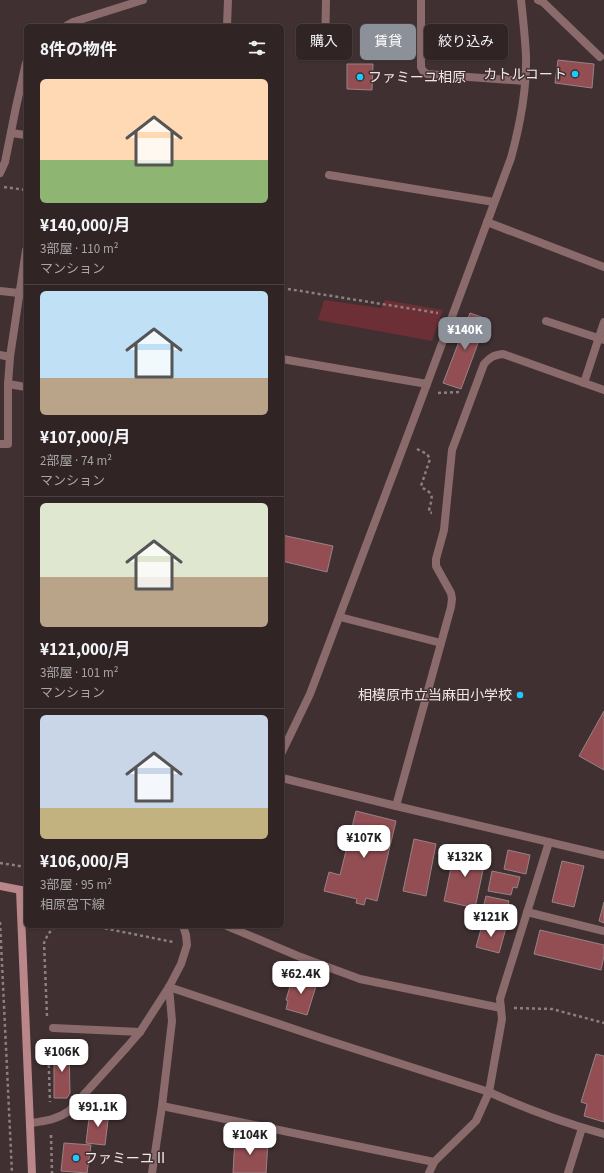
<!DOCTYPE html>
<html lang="ja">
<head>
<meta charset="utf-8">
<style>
  :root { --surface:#302425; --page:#3c3032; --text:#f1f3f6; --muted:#a8a4a7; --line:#4b4142; --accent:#8c9099 }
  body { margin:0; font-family:"Source Sans 3","Noto Sans JP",sans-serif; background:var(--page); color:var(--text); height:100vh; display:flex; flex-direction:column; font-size:15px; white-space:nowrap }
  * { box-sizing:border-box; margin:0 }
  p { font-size:13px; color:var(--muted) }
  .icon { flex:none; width:22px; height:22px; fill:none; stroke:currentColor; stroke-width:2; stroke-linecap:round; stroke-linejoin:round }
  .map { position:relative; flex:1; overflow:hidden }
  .details { position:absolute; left:24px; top:24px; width:260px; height:904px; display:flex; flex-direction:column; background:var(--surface); border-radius:6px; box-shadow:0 1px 3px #0004,0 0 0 1px var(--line) }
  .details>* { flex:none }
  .hud { position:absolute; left:296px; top:24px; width:248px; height:36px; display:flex; gap:8px }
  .price { position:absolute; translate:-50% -34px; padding:0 9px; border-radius:8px; background:#fff; color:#222; font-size:13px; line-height:26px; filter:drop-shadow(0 1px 2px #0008) }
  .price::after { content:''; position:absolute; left:50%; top:24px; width:12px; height:9px; margin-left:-6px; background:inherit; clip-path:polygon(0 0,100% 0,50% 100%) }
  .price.current { background:var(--accent); color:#fff }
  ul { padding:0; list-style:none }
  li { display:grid; align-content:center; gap:8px; height:212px; padding:0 16px }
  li+li { border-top:1px solid var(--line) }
  li span { display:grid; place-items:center; height:124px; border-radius:6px; color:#555 }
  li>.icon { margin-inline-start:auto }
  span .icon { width:72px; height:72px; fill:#fffc; stroke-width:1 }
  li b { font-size:17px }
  h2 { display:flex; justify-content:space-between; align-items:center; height:48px; padding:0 16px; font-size:17px }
  .pill { padding:0 14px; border-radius:6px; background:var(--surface); box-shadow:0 1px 3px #0004,0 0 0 1px var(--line); font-size:14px; line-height:36px }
  .pill.current { background:var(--accent); color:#fff }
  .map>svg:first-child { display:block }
  .green { fill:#6c2f35 }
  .building { fill:#924e53; stroke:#978485 }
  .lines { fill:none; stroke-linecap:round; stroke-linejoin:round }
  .path { stroke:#8c7f7f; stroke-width:2.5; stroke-dasharray:3 3; stroke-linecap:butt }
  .lane { stroke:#8a6a6b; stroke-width:8 }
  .street { stroke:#8a6a6b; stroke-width:8 }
  .secondary { stroke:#b98689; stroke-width:8 }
  .poi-dot { fill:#20c9fd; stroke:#403031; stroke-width:1.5 }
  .labels { text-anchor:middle; stroke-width:3; stroke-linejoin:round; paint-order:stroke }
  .poi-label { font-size:14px; fill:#f0e5e5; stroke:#403031; text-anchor:end }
</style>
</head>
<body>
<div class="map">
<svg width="604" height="1173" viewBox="0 0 604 1173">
  <rect width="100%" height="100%" fill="#403031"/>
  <path class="green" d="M 324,300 L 381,308 L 385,300 L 443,310 L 432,341 L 318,320 Z"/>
  <g class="building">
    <path d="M 558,60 L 594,64 L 592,88 L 555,83 Z"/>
    <path d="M 347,64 L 373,64 L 372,90 L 347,89 Z"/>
    <path d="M 470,313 L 487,319 L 461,389 L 443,383 Z"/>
    <path d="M 282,535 L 333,546 L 327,572 L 282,561 Z"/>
    <path d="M 604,711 L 604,770 L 579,756 Z"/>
    <path d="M 356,811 L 396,821 L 377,901 L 366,898 L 364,905 L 356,903 L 357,899 L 324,891 L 329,872 L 340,875 Z"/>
    <path d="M 414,839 L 436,844 L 426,896 L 403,891 Z"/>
    <path d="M 455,849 L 486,856 L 475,908 L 444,901 Z"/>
    <path d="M 508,850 L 530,855 L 526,874 L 504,869 Z"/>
    <path d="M 562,861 L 584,866 L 574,907 L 552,902 Z"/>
    <path d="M 492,871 L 520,877 L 517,888 L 513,887 L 511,895 L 488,891 Z"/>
    <path d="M 486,896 L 509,901 L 507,907 L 513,908 L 510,920 L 482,913 Z"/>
    <path d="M 604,902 L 604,923 L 599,921 Z"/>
    <path d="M 483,922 L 506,928 L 499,953 L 476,947 Z"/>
    <path d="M 540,930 L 604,945 L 604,956 L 601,970 L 534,954 Z"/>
    <path d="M 293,976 L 317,983 L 307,1015 L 286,1009 L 288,1001 L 286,1000 Z"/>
    <path d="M 54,1048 L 69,1048 L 70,1093 L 67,1098 L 54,1098 Z"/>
    <path d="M 596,1054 L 604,1056 L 604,1122 L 584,1116 L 587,1104 L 581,1102 Z"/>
    <path d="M 90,1110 L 109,1112 L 105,1145 L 86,1143 Z"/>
    <path d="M 235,1138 L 268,1141 L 266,1173 L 233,1173 Z"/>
    <path d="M 64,1143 L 91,1145 L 87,1173 L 61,1171 Z"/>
  </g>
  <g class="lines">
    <g class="path">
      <path d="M 4,187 L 26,190"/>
      <path d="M 282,288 L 438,313"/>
      <path d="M 438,393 L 459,392"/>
      <path d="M 417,449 L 427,454 L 430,459 L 421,486 C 423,489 426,489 429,492 C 435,497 429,505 429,512 L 432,513"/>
      <path d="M 0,863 L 26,867"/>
      <path d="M 0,922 L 12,1173"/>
      <path d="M 93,926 L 173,942"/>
      <path d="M 514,1008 L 552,1009 L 604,1023"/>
      <path d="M 47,1016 L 44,943 L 48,934 L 56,926"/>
      <path d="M 48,1041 L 50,1102"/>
      <path d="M 51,1135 L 52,1173"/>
    </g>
    <g class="lane">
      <path d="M 421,0 L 421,67 L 423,71 L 427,74 L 525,81"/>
      <path d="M 538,0 L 543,2 L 600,57"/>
      <path d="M 227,26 L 228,0"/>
      <path d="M 325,53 L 326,0"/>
      <path d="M 11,133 L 26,135"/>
      <path d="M 329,175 L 494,202"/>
      <path d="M 0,291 L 19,293"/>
      <path d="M 546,321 L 604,340"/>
      <path d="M 0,355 L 10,357"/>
      <path d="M 282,359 L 427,384"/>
      <path d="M 584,383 L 604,322"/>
      <path d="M 8,384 L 26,387"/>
      <path d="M 0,444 L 8,444 L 8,384 L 10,357 L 26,250"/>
      <path d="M 340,617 L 441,643"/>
      <path d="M 527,912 L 604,931"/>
      <path d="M 227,926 L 298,956 L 360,979 L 501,1008"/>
      <path d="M 489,1092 L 502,1019 L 500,999 L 549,842"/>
      <path d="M 162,1106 L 434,1162"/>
      <path d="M 152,1173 L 162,1106 L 172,1021 L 169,987"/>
      <path d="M 568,1173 L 582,1128"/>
    </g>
    <g class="street">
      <path d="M 66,26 L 73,22 L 143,0"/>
      <path d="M 0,173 L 5,162 L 16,107 L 26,63"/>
      <path d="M 487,222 L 604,267"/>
      <path d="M 282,752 L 310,694 L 418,408 L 511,158 C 520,125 527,90 526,55 C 525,37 523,18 521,0"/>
      <path d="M 282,778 L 396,806 L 604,855"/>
      <path d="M 396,806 L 451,607 L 452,599 L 451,593 L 436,566 L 436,559 L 444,530 L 452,450 L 484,364 C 490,357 494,355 503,354 L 604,390"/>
      <path d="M 169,987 L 324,1039 L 489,1092 C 526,1109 565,1123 604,1134"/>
      <path d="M 53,1028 L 140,1032"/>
      <path d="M 30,1123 C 45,1121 56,1120 69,1111 L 127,1047 L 140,1032 L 169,987 L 181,964 L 187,945 L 186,935 L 183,926"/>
      <path d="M 429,1173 L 434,1162 L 476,1121 L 489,1092"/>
    </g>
    <g class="secondary">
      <path d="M 0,886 L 26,891"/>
      <path d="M 20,890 L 32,1173"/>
    </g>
  </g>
  <g class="poi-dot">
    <circle cx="575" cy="74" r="4"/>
    <circle cx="360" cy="77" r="4"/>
    <circle cx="520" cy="695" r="4"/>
    <circle cx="76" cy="1158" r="4"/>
  </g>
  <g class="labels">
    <g class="poi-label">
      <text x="567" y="79">カトルコート</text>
      <text x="368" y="82" text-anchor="start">ファミーユ相原</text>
      <text x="512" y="700">相模原市立当麻田小学校</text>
      <text x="84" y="1163" text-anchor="start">ファミーユⅡ</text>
    </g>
  </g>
</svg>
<b class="price current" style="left:465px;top:351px">¥140K</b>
<b class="price" style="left:364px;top:859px">¥107K</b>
<b class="price" style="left:465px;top:878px">¥132K</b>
<b class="price" style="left:491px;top:938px">¥121K</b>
<b class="price" style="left:301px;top:995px">¥62.4K</b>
<b class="price" style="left:62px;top:1073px">¥106K</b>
<b class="price" style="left:98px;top:1128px">¥91.1K</b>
<b class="price" style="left:250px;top:1156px">¥104K</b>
<div class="hud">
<a class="pill">購入</a>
<a class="pill current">賃貸</a>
<a class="pill">絞り込み</a>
</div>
<section class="details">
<h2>8件の物件<svg class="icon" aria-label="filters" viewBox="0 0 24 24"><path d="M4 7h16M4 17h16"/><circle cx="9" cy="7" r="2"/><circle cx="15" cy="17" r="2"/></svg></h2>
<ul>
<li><span style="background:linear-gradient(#ffd9b3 65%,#8fb573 0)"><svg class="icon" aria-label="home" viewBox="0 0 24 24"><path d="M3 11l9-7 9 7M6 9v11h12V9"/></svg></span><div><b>¥140,000/月</b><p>3部屋 · 110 m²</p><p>マンション</p></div></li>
<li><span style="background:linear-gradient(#bfe0f5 70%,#b9a48a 0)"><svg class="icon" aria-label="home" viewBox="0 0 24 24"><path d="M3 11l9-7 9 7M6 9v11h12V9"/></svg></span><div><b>¥107,000/月</b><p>2部屋 · 74 m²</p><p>マンション</p></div></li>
<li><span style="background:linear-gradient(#dfe7d0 60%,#b9a48a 0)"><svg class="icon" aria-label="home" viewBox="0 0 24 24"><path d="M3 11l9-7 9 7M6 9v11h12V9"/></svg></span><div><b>¥121,000/月</b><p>3部屋 · 101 m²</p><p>マンション</p></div></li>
<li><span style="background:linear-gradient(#c9d6e8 75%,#c2b280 0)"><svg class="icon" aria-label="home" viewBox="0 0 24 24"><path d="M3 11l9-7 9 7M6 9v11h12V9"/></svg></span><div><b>¥106,000/月</b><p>3部屋 · 95 m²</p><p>相原宮下線</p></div></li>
</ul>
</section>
</div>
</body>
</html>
